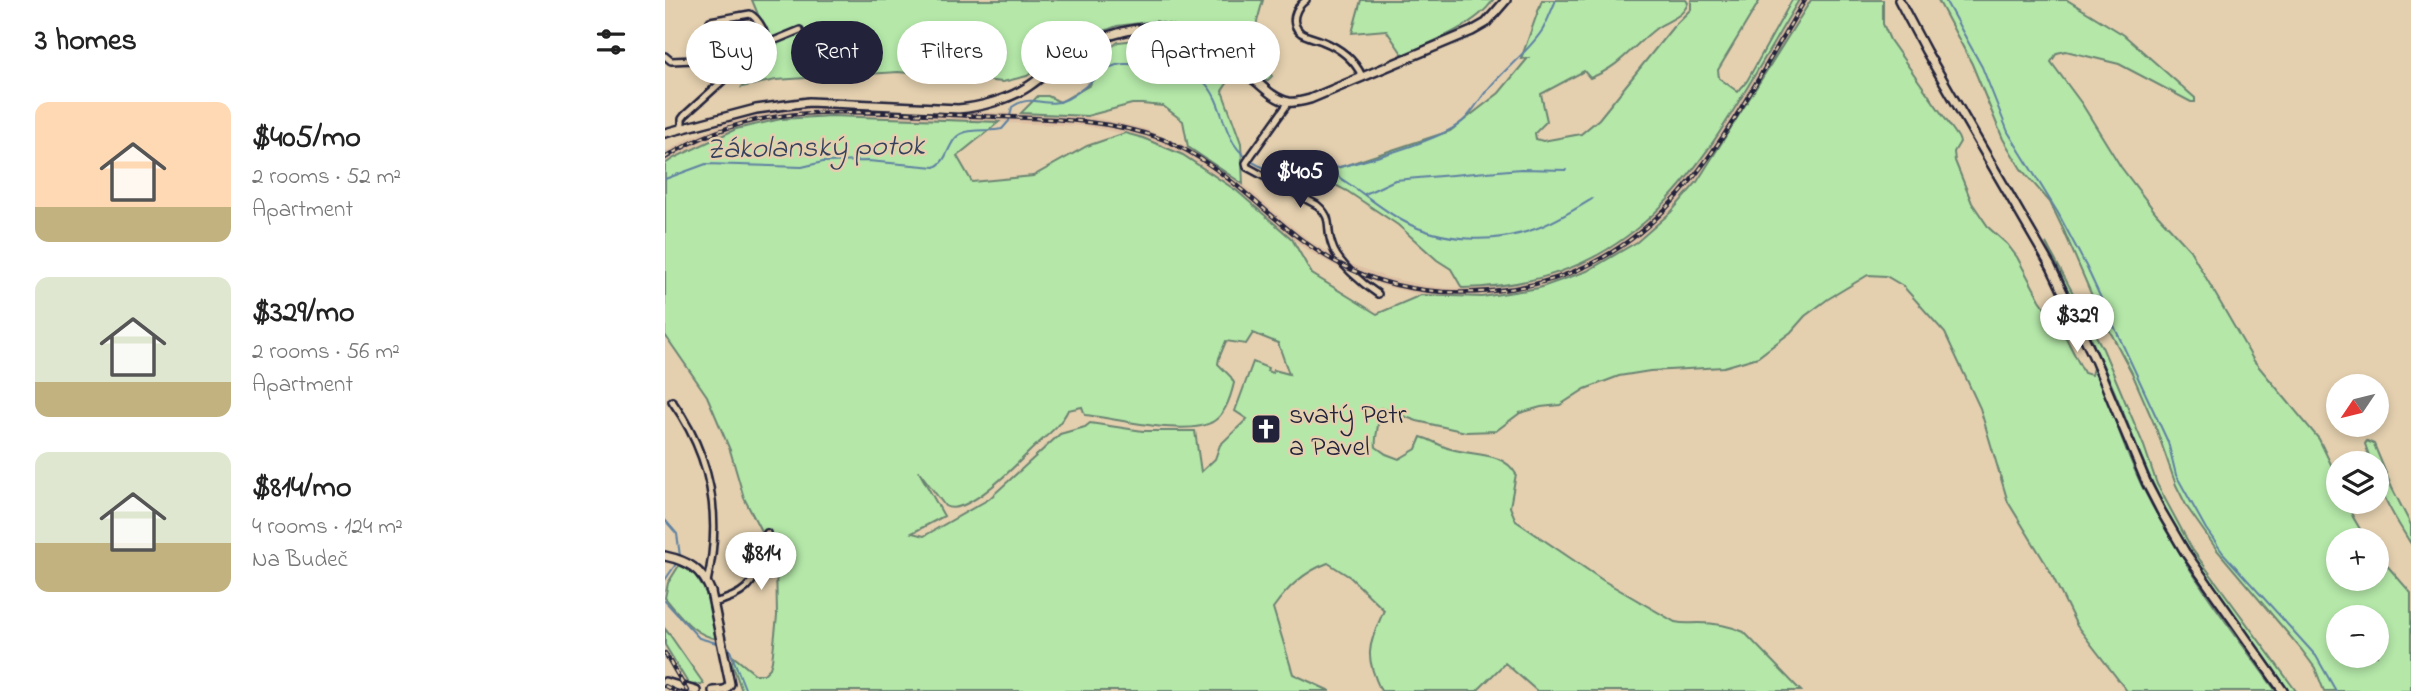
<!DOCTYPE html>
<html lang="en">
<head>
<meta charset="utf-8">
<style>
  :root { --surface:#fff; --page:#f6f6f6; --text:#222; --muted:#767676; --accent:#22223b }
  body { margin:0; font-family:"Indie Flower",sans-serif; background:var(--page); color:var(--text); height:100vh; display:flex; flex-direction:column; font-size:26px; white-space:nowrap }
  * { box-sizing:border-box; margin:0 }
  p { font-size:23px; color:var(--muted) }
  .icon { flex:none; width:38px; height:38px; fill:none; stroke:currentColor; stroke-width:2; stroke-linecap:round; stroke-linejoin:round }
  .map { position:relative; flex:1; overflow:hidden }
  .drawer { display:flex; flex-direction:column; background:var(--surface); width:665px }
  .drawer>* { flex:none }
  .guide { position:absolute; left:21px; top:21px; width:665px; height:63px; display:flex; gap:14px }
  .needle { width:46px; rotate:235deg }
  .controls { position:absolute; left:1661px; top:374px; display:grid; gap:14px }
  .controls a { display:grid; place-items:center; width:63px; height:63px; border-radius:50%; background:var(--surface); box-shadow:0 4px 10px #0003; font-size:35px }
  .price { position:absolute; translate:-50% -60px; padding:0 16px; border-radius:24px; background:#fff; color:#222; font-size:23px; line-height:46px; filter:drop-shadow(0 2px 4px #0008) }
  .price::after { content:''; position:absolute; left:50%; top:42px; width:21px; height:16px; margin-left:-10px; background:inherit; clip-path:polygon(0 0,100% 0,50% 100%) }
  .price.current { background:var(--accent); color:#fff }
  ul { padding:0; list-style:none }
  li { display:flex; align-items:center; gap:21px; height:175px; padding:0 35px }
  li span { display:grid; place-items:center; flex:none; width:196px; height:140px; border-radius:14px; color:#555 }
  li>.icon { margin-inline-start:auto }
  span .icon { width:84px; height:84px; fill:#fffc; stroke-width:1 }
  li b { font-size:30px }
  h2 { display:flex; justify-content:space-between; align-items:center; height:84px; padding:0 35px; font-size:30px }
  .pill { padding:0 24px; border-radius:32px; background:var(--surface); box-shadow:0 4px 10px #0003; font-size:24px; line-height:63px }
  .pill.current { background:var(--accent); color:#fff }
  main { display:flex; flex:1; min-height:0 }
  .map>svg:first-child { display:block }
  .built { fill:#dec1a5 }
  .green { fill:#b4e7a8; stroke:#6b8472; stroke-width:2; fill-rule:evenodd }
  .lines { fill:none; stroke-linecap:round; stroke-linejoin:round }
  .stream { stroke:#5f81a2; stroke-width:2 }
  .minor-casing { stroke:#22223b; stroke-width:10 }
  .secondary-casing { stroke:#22223b; stroke-width:12 }
  .minor { stroke:#e4d0af; stroke-width:5 }
  .secondary { stroke:#e4d0af; stroke-width:7 }
  .rail-casing { stroke:#22223b; stroke-width:4.5 }
  .rail { stroke:#e4d0af; stroke-width:2; stroke-dasharray:5; stroke-linecap:butt }
  .labels { text-anchor:middle; stroke-width:5; stroke-linejoin:round; paint-order:stroke }
  .poi-label { font-size:28px; fill:#22223b; stroke:#e4d0af; text-anchor:start }
  .water-label { font-size:30px; font-style:italic; fill:#36425d; stroke:#e4d0af }
</style>
</head>
<body>
<main>
<section class="drawer">
<h2>3 homes<svg class="icon" aria-label="filters" viewBox="0 0 24 24"><path d="M4 7h16M4 17h16"/><circle cx="9" cy="7" r="2"/><circle cx="15" cy="17" r="2"/></svg></h2>
<ul>
<li><span style="background:linear-gradient(#ffd9b3 75%,#c2b280 0)"><svg class="icon" aria-label="home" viewBox="0 0 24 24"><path d="M3 11l9-7 9 7M6 9v11h12V9"/></svg></span><div><b>$405/mo</b><p>2 rooms · 52 m²</p><p>Apartment</p></div></li>
<li><span style="background:linear-gradient(#dfe7d0 75%,#c2b280 0)"><svg class="icon" aria-label="home" viewBox="0 0 24 24"><path d="M3 11l9-7 9 7M6 9v11h12V9"/></svg></span><div><b>$329/mo</b><p>2 rooms · 56 m²</p><p>Apartment</p></div></li>
<li><span style="background:linear-gradient(#dfe7d0 65%,#c2b280 0)"><svg class="icon" aria-label="home" viewBox="0 0 24 24"><path d="M3 11l9-7 9 7M6 9v11h12V9"/></svg></span><div><b>$814/mo</b><p>4 rooms · 124 m²</p><p>Na Budeč</p></div></li>
</ul>
</section>
<div class="map">
<svg width="1746" height="691" viewBox="0 0 1746 691">
  <rect width="100%" height="100%" fill="#e4d0af"/>
  <filter id="ink" filterUnits="userSpaceOnUse"><feTurbulence type="fractalNoise" baseFrequency=".0143" numOctaves="2"/><feDisplacementMap in="SourceGraphic" scale="14" xChannelSelector="R" yChannelSelector="G"/><feConvolveMatrix kernelMatrix="1 2 1 2 8 2 1 2 1" color-interpolation-filters="sRGB"/></filter>
  <g filter="url(#ink)">
    <path class="built" d="M 1134,0 L 1146,0 L 1047,161 L 1006,212 L 972,242 L 922,271 L 874,288 L 838,295 L 780,297 L 756,295 L 718,286 L 683,273 L 643,251 L 607,223 L 572,191 L 518,155 L 478,138 L 421,126 L 166,116 L 116,119 L 91,124 L 50,137 L 0,164 L 0,152 L 24,138 L 68,120 L 114,109 L 166,106 L 422,116 L 481,129 L 523,147 L 578,184 L 613,215 L 648,243 L 686,264 L 721,277 L 757,285 L 780,288 L 836,286 L 871,279 L 918,262 L 966,234 L 999,206 L 1039,156 Z"/>
    <g class="green">
      <path d="M 87,0 L 598,0 L 586,43 L 607,76 L 602,81 L 530,33 L 491,21 L 452,26 L 424,37 L 410,44 L 362,76 L 338,82 L 233,72 L 111,80 L 77,87 L 106,46 Z"/>
      <path d="M 696,0 L 828,0 C 812,25 765,43 738,55 L 721,30 L 687,33 Z"/>
      <path d="M 877,0 L 1021,0 L 1023,3 C 1018,17 1004,20 993,27 C 968,45 957,66 925,78 L 919,71 L 876,94 L 882,121 L 870,133 L 871,139 L 878,141 L 916,134 L 934,119 L 1008,27 L 1026,9 L 1026,0 L 1095,0 L 1053,70 L 1054,78 L 1073,92 L 1082,81 L 1127,0 L 1134,0 C 1047,143 991,285 797,288 L 786,269 L 772,260 L 733,225 L 682,191 L 651,175 L 785,131 L 834,93 L 863,58 L 856,59 Z"/>
      <path d="M 1146,0 L 1218,0 L 1218,24 L 1225,40 L 1293,137 L 1295,142 L 1289,152 L 1290,161 L 1307,203 L 1324,228 L 1342,244 L 1352,257 L 1375,300 L 1401,338 L 1419,373 L 1426,375 L 1428,368 L 1431,371 C 1447,410 1460,452 1479,490 C 1515,561 1564,627 1611,691 L 1462,691 L 1412,626 L 1384,569 L 1343,502 L 1315,408 L 1280,333 L 1238,286 L 1221,276 L 1203,275 L 1163,299 L 1140,316 L 1126,332 L 1093,357 L 1059,367 L 985,371 L 954,376 L 920,389 L 895,405 L 876,407 L 855,413 L 831,431 L 801,432 L 752,421 L 716,408 L 712,415 C 716,426 709,434 711,447 L 721,454 L 734,459 L 751,449 L 756,437 C 768,440 774,446 786,449 C 808,456 838,451 851,474 L 845,507 L 851,521 L 939,581 L 1010,622 C 1019,624 1025,623 1033,623 C 1048,623 1066,626 1079,632 L 1136,691 L 872,691 L 840,663 L 812,691 L 716,691 C 698,654 704,646 719,610 L 685,577 L 663,563 C 639,572 623,587 608,608 L 628,674 L 665,691 L 77,691 L 67,663 L 69,657 L 90,674 L 99,674 L 105,668 L 107,661 L 112,616 L 111,560 L 79,498 L 65,450 L 42,396 L 0,335 L 0,164 L 9,158 L 71,129 L 116,119 L 166,116 L 334,122 L 292,156 L 307,182 L 368,176 L 422,146 L 460,133 L 478,138 L 518,155 L 572,191 L 627,239 L 647,274 L 712,314 L 756,295 L 817,297 L 874,288 L 922,271 L 972,242 L 1006,212 L 1032,182 ZM 588,333 L 613,343 L 624,374 L 609,370 L 608,373 L 602,371 L 603,368 L 588,362 L 570,411 L 582,419 L 555,445 L 550,459 L 536,472 L 530,431 L 478,431 L 425,423 L 420,427 L 395,434 L 324,499 L 259,536 L 247,533 L 279,516 L 253,470 L 280,506 C 301,518 351,465 365,451 C 378,438 395,427 403,410 L 417,407 L 420,415 C 450,418 524,438 549,421 C 560,414 566,396 569,383 L 566,377 L 553,364 L 554,358 L 561,341 L 581,344 Z"/>
      <path d="M 1273,0 L 1402,0 L 1459,35 L 1530,98 L 1530,102 L 1526,102 L 1454,64 L 1401,51 L 1392,53 L 1386,62 L 1417,104 L 1456,167 L 1491,213 L 1525,250 L 1589,361 L 1654,439 L 1673,479 L 1673,502 L 1682,502 L 1688,517 L 1702,541 L 1673,541 L 1673,579 L 1712,579 L 1712,554 L 1746,593 L 1746,691 L 1659,691 L 1650,668 L 1636,649 L 1552,550 L 1522,507 L 1511,485 L 1491,428 L 1467,373 L 1431,305 L 1399,231 L 1385,202 L 1356,169 L 1338,139 L 1307,64 ZM 1673,618 L 1712,618 L 1712,656 L 1673,656 Z"/>
      <path d="M 500,37 L 519,43 L 569,73 L 557,91 L 576,143 L 578,184 L 523,147 L 518,121 L 498,106 L 477,104 L 467,104 L 422,116 L 356,113 L 373,96 L 383,96 L 395,102 L 425,85 L 438,54 L 453,42 Z"/>
      <path d="M 1381,243 L 1438,349 L 1479,446 L 1492,484 L 1527,549 L 1631,691 L 1624,691 C 1579,633 1534,571 1499,506 C 1477,465 1463,421 1444,379 C 1425,333 1401,289 1381,243 Z"/>
      <path d="M 1702,441 L 1709,444 L 1727,488 L 1746,525 L 1746,544 C 1731,519 1712,493 1712,464 L 1707,464 L 1700,444 Z"/>
      <path d="M 15,564 L 30,575 L 37,586 L 39,585 L 53,639 C 28,635 16,616 0,598 L 3,583 Z"/>
      <path d="M 0,629 L 5,635 L 39,684 L 24,685 L 0,645 Z"/>
    </g>
    <g class="lines">
      <g class="stream">
        <path d="M 1280,0 L 1317,67 L 1343,132 L 1393,213 L 1421,266 L 1503,442 L 1511,475 L 1541,529 L 1558,553 L 1651,656 L 1671,691"/>
        <path d="M 668,168 L 675,178 C 696,191 716,209 738,221 C 776,242 829,244 870,229 C 890,222 909,210 927,199"/>
        <path d="M 0,179 L 41,164 L 137,167 L 158,162 L 203,161 L 270,167 C 284,161 283,138 298,133 C 309,128 325,132 337,129 L 344,121 L 347,107 C 368,92 380,110 402,99 C 418,91 429,77 444,68 C 456,61 473,65 486,65 C 579,68 537,137 593,165 C 602,169 618,175 628,175 C 661,174 775,142 798,121 C 808,112 815,98 824,88 C 840,69 866,49 878,29 C 883,20 887,9 891,0"/>
        <path d="M 700,194 L 730,180 L 856,169 L 901,170"/>
        <path d="M 0,520 L 12,534 L 15,556"/>
        <path d="M 0,580 L 13,561"/>
        <path d="M 0,601 L 34,638 L 55,644"/>
        <path d="M 60,645 L 64,648 L 81,691"/>
      </g>
      <g class="minor-casing">
        <g id="minor">
          <path d="M 641,0 C 630,8 624,23 636,33 C 642,37 650,38 657,41 C 675,48 689,59 697,76"/>
          <path d="M 101,44 L 135,30"/>
          <path d="M 0,56 L 6,61 L 53,59 L 65,73"/>
          <path d="M 624,102 L 587,154 L 581,163 L 582,167 L 652,205 C 669,219 660,226 667,245 C 672,263 698,284 713,294"/>
          <path d="M 17,128 L 17,119 L 20,115 L 86,55 L 101,44 C 102,34 94,19 85,14 L 45,21"/>
          <path d="M 7,401 C 46,456 58,515 42,582"/>
          <path d="M 48,603 C 77,596 91,586 96,555 C 97,546 97,539 102,533"/>
        </g>
      </g>
      <g class="secondary-casing">
        <g id="secondary">
          <path d="M 1234,0 L 1261,51 L 1386,267 L 1430,360 L 1482,484 L 1496,511 L 1520,552 L 1618,691"/>
          <path d="M 0,133 L 91,109 L 144,102 L 293,109 C 316,107 345,99 364,86 C 378,77 389,65 402,56 C 426,40 465,26 494,28 C 530,31 565,62 592,82 C 601,90 612,100 624,102 C 631,103 638,101 645,99 L 807,31 L 821,23 L 841,0"/>
          <path d="M 0,556 C 23,561 37,569 46,592 L 65,684 L 60,690 L 48,691"/>
          <path d="M 0,682 L 31,691"/>
        </g>
      </g>
      <use href="#minor" class="minor"/>
      <use href="#secondary" class="secondary"/>
      <g class="rail-casing">
        <g id="rail">
          <path d="M 0,158 C 77,108 151,111 239,113 C 272,114 305,116 339,117 C 393,119 445,120 497,139 C 565,165 608,228 671,262 C 719,288 774,296 827,291 C 1002,275 1060,131 1140,0"/>
          <path d="M 0,653 L 22,691"/>
          <path d="M 0,686 L 10,691"/>
        </g>
      </g>
      <use href="#rail" class="rail"/>
    </g>
  </g>
  <defs>
    <g id="church-square" transform="scale(1.575)"><rect x="-9" y="-9" width="18" height="18" rx="4" fill="#22223b" stroke="#e4d0af"/><path d="M-1.2-6h2.4v3.5h3.3v2.4h-3.3V6h-2.4V-.1h-3.3v-2.4h3.3Z" fill="#fff"/></g>
  </defs>
  <g fill-rule="evenodd">
    <use href="#church-square" x="601" y="429"/>
  </g>
  <g class="labels">
    <g class="poi-label">
      <text x="624" y="423">svatý Petr<tspan x="624" dy="32">a Pavel</tspan></text>
    </g>
    <g class="water-label">
      <text transform="translate(150 146) rotate(-1)" y="10">Zákolanský potok</text>
    </g>
  </g>
</svg>
<div class="controls">
<a><svg class="needle" viewBox="-14 -14 28 28"><path d="M0-13l5 13h-10z" fill="#e53935"/><path d="M0 13l5-13h-10z" fill="#767676"/></svg></a>
<a><svg class="icon" aria-label="layers" viewBox="0 0 24 24"><path d="M12 4l9 5-9 5-9-5zM3 14l9 5 9-5"/></svg></a>
<a>+</a>
<a>−</a>
</div>
<b class="price current" style="left:635px;top:210px">$405</b>
<b class="price" style="left:1412px;top:354px">$329</b>
<b class="price" style="left:96px;top:592px">$814</b>
<div class="guide">
<a class="pill">Buy</a>
<a class="pill current">Rent</a>
<a class="pill">Filters</a>
<a class="pill">New</a>
<a class="pill">Apartment</a>
</div>
</div>
</main>
</body>
</html>
